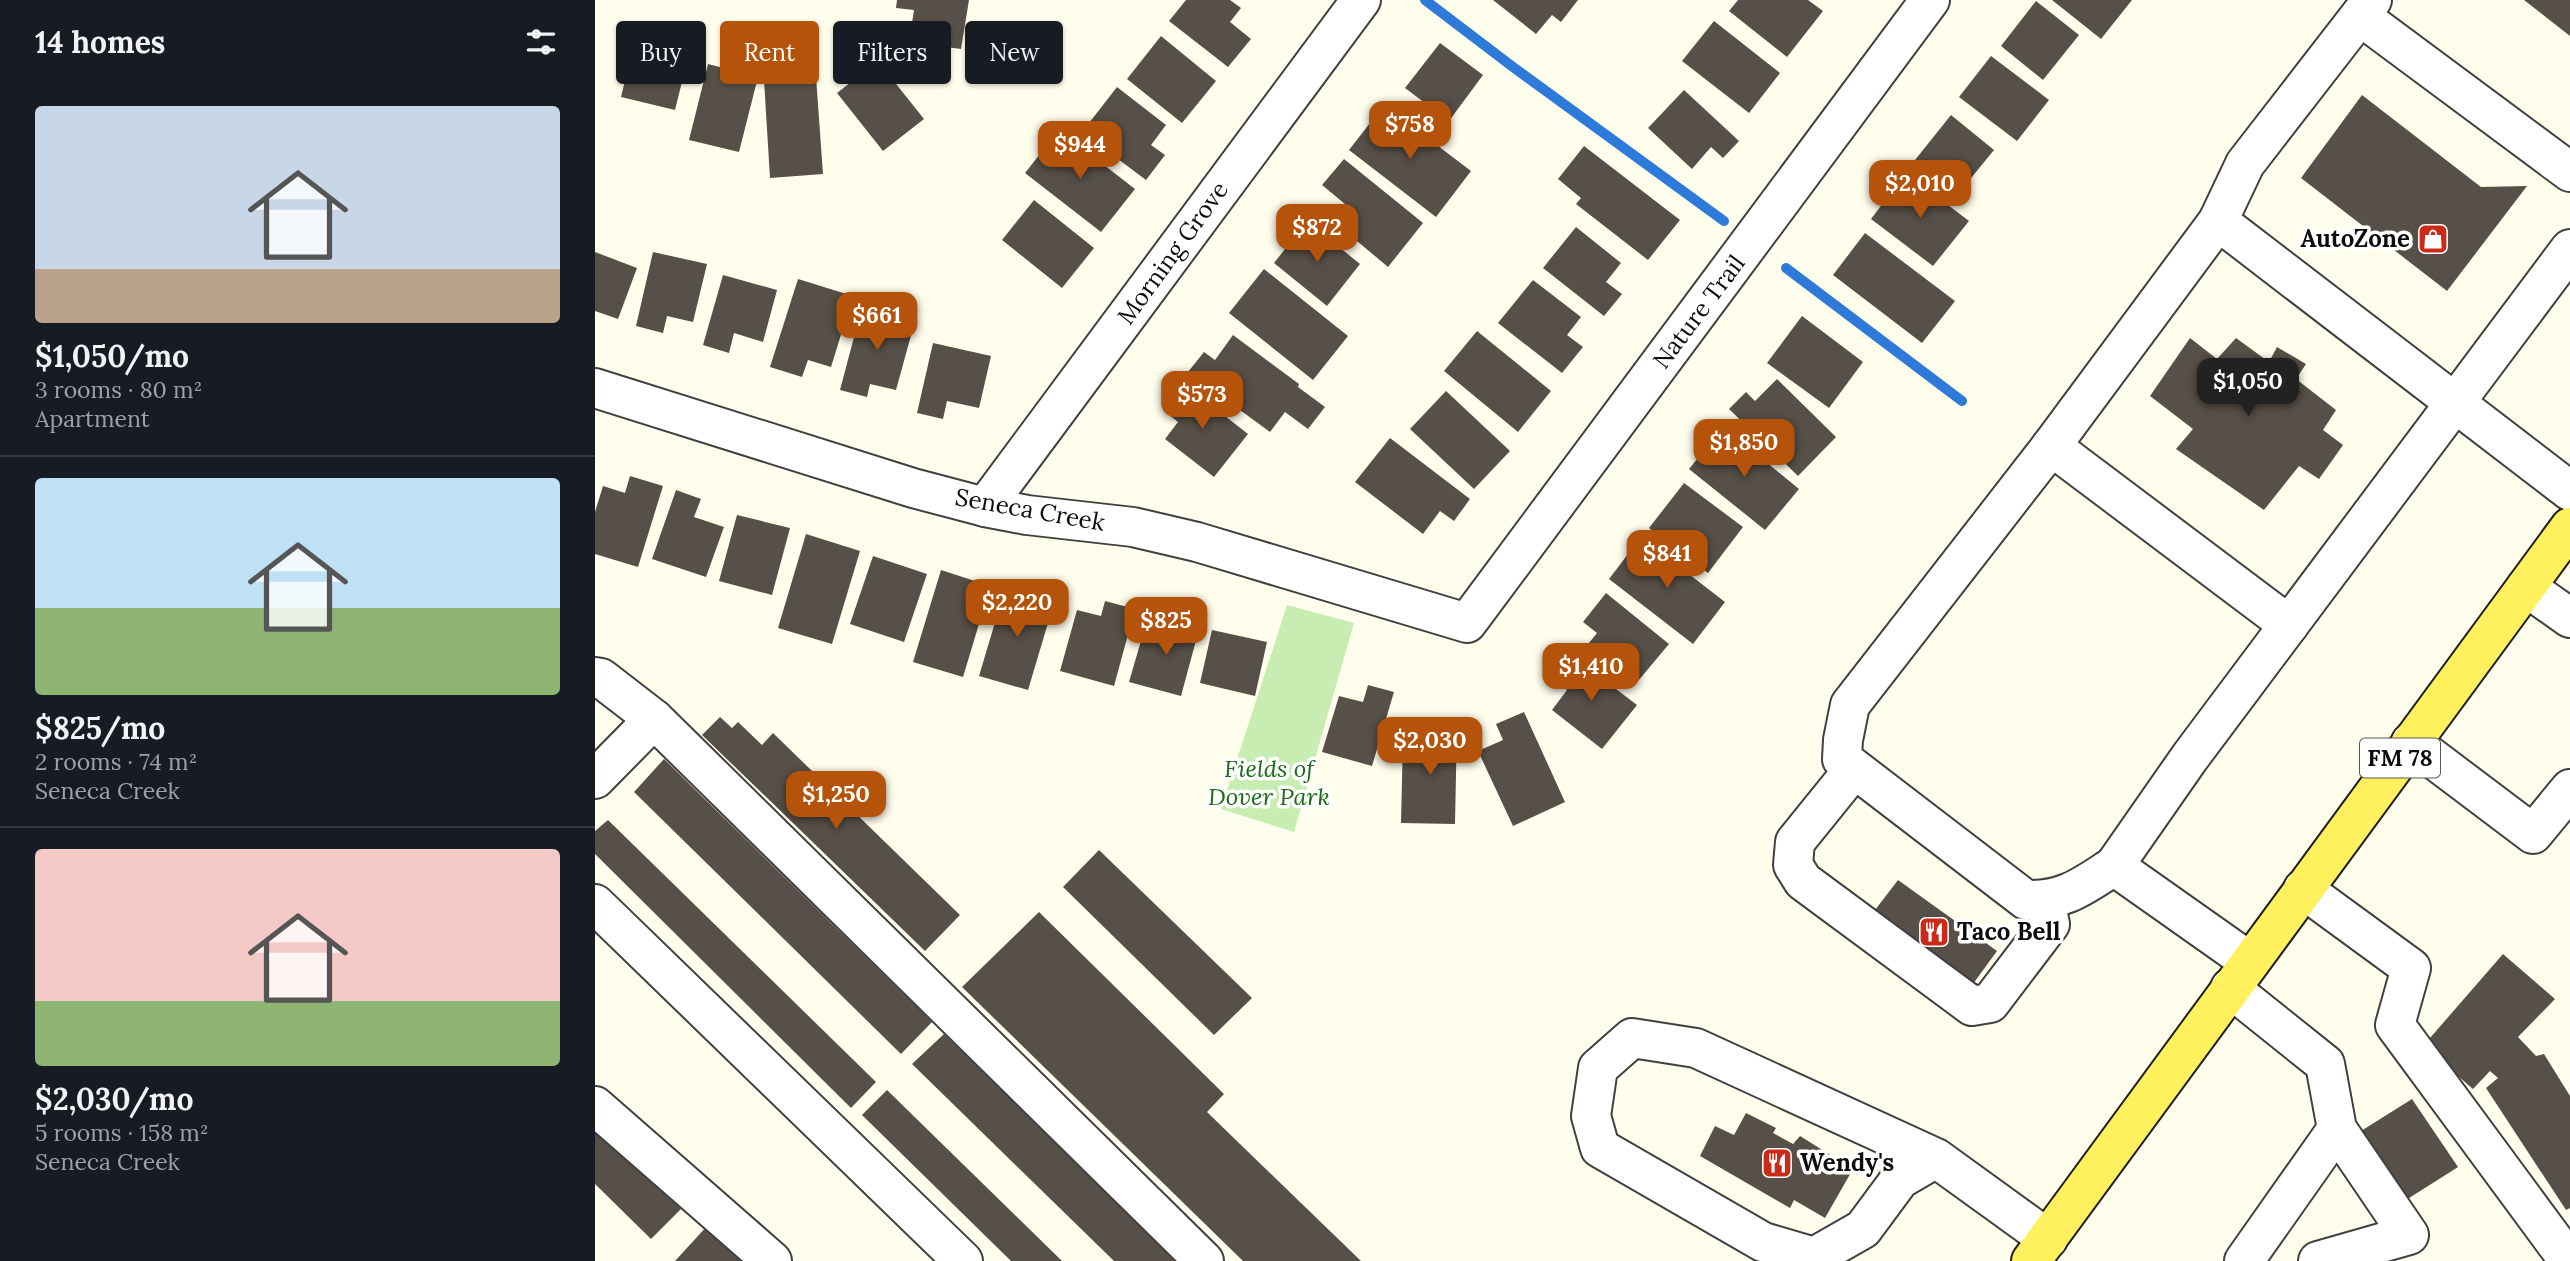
<!DOCTYPE html>
<html lang="en">
<head>
<meta charset="utf-8">
<style>
  :root { --surface:#171b24; --page:#20242c; --text:#f1f3f6; --muted:#9ea1a6; --line:#363941; --accent:#b45309 }
  body { margin:0; font-family:Lora,serif; background:var(--page); color:var(--text); height:100vh; display:flex; flex-direction:column; font-size:26px; white-space:nowrap }
  * { box-sizing:border-box; margin:0 }
  p { font-size:23px; color:var(--muted) }
  .icon { flex:none; width:38px; height:38px; fill:none; stroke:currentColor; stroke-width:2; stroke-linecap:round; stroke-linejoin:round }
  .map { position:relative; flex:1; overflow:hidden }
  .side { display:flex; flex-direction:column; background:var(--surface); width:595px }
  .side>* { flex:none }
  .top-card { position:absolute; left:21px; top:21px; width:665px; height:63px; display:flex; gap:14px }
  .price { position:absolute; translate:-50% -60px; padding:0 16px; border-radius:14px; background:var(--accent); color:#fff; font-size:23px; line-height:46px; filter:drop-shadow(0 2px 4px #0008) }
  .price::after { content:''; position:absolute; left:50%; top:42px; width:21px; height:16px; margin-left:-10px; background:inherit; clip-path:polygon(0 0,100% 0,50% 100%) }
  .price.active { background:#222; color:#fff }
  ul { padding:0; list-style:none }
  li { display:grid; align-content:center; gap:14px; height:371px; padding:0 35px }
  li+li { border-top:2px solid var(--line) }
  li span { display:grid; place-items:center; height:217px; border-radius:7px; color:#555 }
  li>.icon { margin-inline-start:auto }
  span .icon { width:126px; height:126px; fill:#fffc; stroke-width:1 }
  li b { font-size:30px }
  h2 { display:flex; justify-content:space-between; align-items:center; height:84px; padding:0 35px; font-size:30px }
  .chip { padding:0 24px; border-radius:7px; background:var(--surface); box-shadow:0 2px 5px #0004; font-size:24px; line-height:63px }
  .chip.active { background:var(--accent); color:#fff }
  main { display:flex; flex:1; min-height:0 }
  .map>svg:first-child { display:block }
  .green { fill:#c8edb3 }
  .lines { fill:none; stroke-linecap:round; stroke-linejoin:round }
  .stream { stroke:#2d7ad9; stroke-width:10 }
  .building { fill:#575048 }
  .minor-casing { stroke:#404040; stroke-width:42 }
  .major-casing { stroke:#1e1e1e; stroke-width:42 }
  .minor { stroke:#fff; stroke-width:38 }
  .major { stroke:#fff05d; stroke-width:38 }
  .labels { text-anchor:middle; stroke-width:7; stroke-linejoin:round; paint-order:stroke }
  .shield { fill:#fff; stroke:#565656; stroke-width:2 }
  .shield-label { font-size:23px; font-weight:bold; fill:#0d0d0d }
  .poi-label { font-size:24px; font-weight:bold; fill:#0d0d0d; stroke:#fff; text-anchor:start }
  .street-label { font-size:24px; fill:#0d0d0d; stroke:#fff }
  .park-label { font-size:24px; font-style:italic; fill:#1c6b18; stroke:#fff }
</style>
</head>
<body>
<main>
<section class="side">
<h2>14 homes<svg class="icon" aria-label="filters" viewBox="0 0 24 24"><path d="M4 7h16M4 17h16"/><circle cx="9" cy="7" r="2"/><circle cx="15" cy="17" r="2"/></svg></h2>
<ul>
<li><span style="background:linear-gradient(#c9d6e8 75%,#b9a48a 0)"><svg class="icon" aria-label="home" viewBox="0 0 24 24"><path d="M3 11l9-7 9 7M6 9v11h12V9"/></svg></span><div><b>$1,050/mo</b><p>3 rooms · 80 m²</p><p>Apartment</p></div></li>
<li><span style="background:linear-gradient(#bfe0f5 60%,#8fb573 0)"><svg class="icon" aria-label="home" viewBox="0 0 24 24"><path d="M3 11l9-7 9 7M6 9v11h12V9"/></svg></span><div><b>$825/mo</b><p>2 rooms · 74 m²</p><p>Seneca Creek</p></div></li>
<li><span style="background:linear-gradient(#f6c9c9 70%,#8fb573 0)"><svg class="icon" aria-label="home" viewBox="0 0 24 24"><path d="M3 11l9-7 9 7M6 9v11h12V9"/></svg></span><div><b>$2,030/mo</b><p>5 rooms · 158 m²</p><p>Seneca Creek</p></div></li>
</ul>
</section>
<div class="map">
<svg width="1975" height="1261" viewBox="0 0 1975 1261">
  <rect width="100%" height="100%" fill="#fffeed"/>
  <path class="green" d="M 692,605 L 759,623 L 699,832 L 626,809 Z"/>
  <g class="lines">
    <g class="stream">
      <path d="M 830,0 L 918,67 L 1129,221"/>
      <path d="M 1191,268 L 1367,401"/>
    </g>
  </g>
  <g class="building">
    <path d="M 302,0 L 374,0 L 366,49 L 314,42 L 319,10 L 301,8 Z"/>
    <path d="M 591,0 L 635,0 L 646,8 L 635,22 L 656,39 L 633,67 L 574,21 Z"/>
    <path d="M 898,0 L 983,0 L 966,22 L 957,15 L 941,34 Z"/>
    <path d="M 1143,0 L 1213,0 L 1228,11 L 1192,57 L 1134,11 Z"/>
    <path d="M 1457,0 L 1537,0 L 1506,39 Z"/>
    <path d="M 1929,0 L 1975,0 L 1975,36 Z"/>
    <path d="M 1441,1 L 1484,35 L 1448,80 L 1406,46 Z"/>
    <path d="M 1119,21 L 1185,73 L 1154,113 L 1087,61 Z"/>
    <path d="M 74,32 L 98,37 L 80,110 L 26,97 L 40,39 L 70,46 Z"/>
    <path d="M 566,36 L 621,81 L 587,123 L 532,79 Z"/>
    <path d="M 845,43 L 888,75 L 854,121 L 810,88 Z"/>
    <path d="M 270,45 L 329,119 L 288,151 L 242,93 L 260,79 L 248,63 Z"/>
    <path d="M 1396,56 L 1454,100 L 1422,141 L 1364,97 Z"/>
    <path d="M 113,64 L 163,77 L 144,152 L 94,140 Z"/>
    <path d="M 221,77 L 228,174 L 175,178 L 169,80 Z"/>
    <path d="M 522,87 L 571,125 L 556,145 L 570,155 L 551,180 L 487,132 Z"/>
    <path d="M 1089,90 L 1144,141 L 1128,158 L 1116,147 L 1097,169 L 1053,128 Z"/>
    <path d="M 1767,95 L 1886,187 L 1932,186 L 1852,291 L 1706,178 Z"/>
    <path d="M 789,105 L 876,171 L 841,217 L 754,150 Z"/>
    <path d="M 1356,115 L 1399,150 L 1363,194 L 1320,160 Z"/>
    <path d="M 464,130 L 540,189 L 506,232 L 430,173 Z"/>
    <path d="M 989,146 L 1085,220 L 1053,260 L 981,204 L 986,198 L 963,179 Z"/>
    <path d="M 749,159 L 828,223 L 793,267 L 737,220 L 750,204 L 727,185 Z"/>
    <path d="M 1311,173 L 1374,221 L 1338,266 L 1276,219 Z"/>
    <path d="M 439,200 L 499,248 L 467,288 L 407,240 Z"/>
    <path d="M 712,221 L 765,264 L 732,306 L 679,263 Z"/>
    <path d="M 981,227 L 1026,263 L 1011,282 L 1027,294 L 1009,316 L 948,268 Z"/>
    <path d="M 1270,233 L 1360,301 L 1327,343 L 1238,275 Z"/>
    <path d="M 0,252 L 42,268 L 23,319 L 0,311 Z"/>
    <path d="M 58,252 L 112,264 L 98,322 L 72,316 L 68,333 L 41,326 Z"/>
    <path d="M 669,269 L 753,336 L 718,380 L 634,313 Z"/>
    <path d="M 128,275 L 182,290 L 168,342 L 139,333 L 134,353 L 108,345 Z"/>
    <path d="M 203,279 L 258,296 L 236,367 L 213,360 L 207,377 L 175,367 Z"/>
    <path d="M 938,280 L 986,317 L 972,335 L 988,347 L 967,373 L 903,323 Z"/>
    <path d="M 267,307 L 320,321 L 301,390 L 275,384 L 272,397 L 245,390 Z"/>
    <path d="M 1207,316 L 1268,362 L 1234,408 L 1172,363 Z"/>
    <path d="M 882,331 L 956,391 L 923,432 L 849,371 Z"/>
    <path d="M 638,335 L 704,384 L 703,387 L 730,407 L 713,429 L 690,412 L 675,432 L 593,372 L 609,352 L 620,360 Z"/>
    <path d="M 1595,338 L 1622,359 L 1641,338 L 1674,362 L 1682,347 L 1711,364 L 1701,379 L 1741,410 L 1728,430 L 1748,445 L 1724,479 L 1704,466 L 1669,510 L 1581,449 L 1598,429 L 1555,396 Z"/>
    <path d="M 338,343 L 396,356 L 384,408 L 352,401 L 348,419 L 322,413 Z"/>
    <path d="M 1182,379 L 1241,437 L 1203,476 L 1134,409 L 1151,392 L 1160,401 Z"/>
    <path d="M 589,384 L 653,434 L 619,477 L 570,439 L 583,422 L 568,410 Z"/>
    <path d="M 851,391 L 915,451 L 879,489 L 815,429 Z"/>
    <path d="M 1128,427 L 1204,489 L 1170,530 L 1094,469 Z"/>
    <path d="M 795,438 L 875,499 L 859,521 L 845,511 L 828,534 L 760,482 Z"/>
    <path d="M 35,476 L 68,486 L 43,567 L 0,554 L 0,512 L 8,486 L 30,493 Z"/>
    <path d="M 1089,483 L 1148,527 L 1113,573 L 1054,528 Z"/>
    <path d="M 81,490 L 106,499 L 99,517 L 129,527 L 111,577 L 57,559 Z"/>
    <path d="M 142,515 L 195,528 L 177,595 L 124,581 Z"/>
    <path d="M 211,534 L 265,551 L 237,644 L 183,628 Z"/>
    <path d="M 1046,537 L 1130,602 L 1098,644 L 1014,579 Z"/>
    <path d="M 278,556 L 332,574 L 309,642 L 255,624 Z"/>
    <path d="M 346,570 L 380,581 L 375,600 L 390,604 L 368,677 L 318,662 Z"/>
    <path d="M 410,589 L 459,603 L 433,690 L 384,676 Z"/>
    <path d="M 1011,593 L 1074,644 L 1038,687 L 990,648 L 1002,633 L 988,622 Z"/>
    <path d="M 510,601 L 540,609 L 519,686 L 465,671 L 482,610 L 506,616 Z"/>
    <path d="M 580,616 L 606,622 L 586,696 L 534,682 L 550,627 L 575,633 Z"/>
    <path d="M 617,630 L 672,642 L 660,696 L 605,683 Z"/>
    <path d="M 978,656 L 1042,705 L 1007,749 L 957,710 L 972,690 L 959,681 Z"/>
    <path d="M 773,685 L 799,692 L 777,766 L 727,752 L 744,696 L 768,702 Z"/>
    <path d="M 929,712 L 970,802 L 918,826 L 883,751 L 908,740 L 901,724 Z"/>
    <path d="M 125,717 L 137,728 L 143,722 L 167,745 L 178,733 L 365,915 L 330,951 L 107,735 Z"/>
    <path d="M 840,723 L 862,724 L 860,824 L 806,823 L 808,737 L 839,738 Z"/>
    <path d="M 69,759 L 337,1022 L 306,1054 L 39,792 Z"/>
    <path d="M 13,820 L 281,1082 L 256,1108 L 0,854 L 0,831 Z"/>
    <path d="M 504,850 L 657,998 L 619,1035 L 468,887 Z"/>
    <path d="M 1303,880 L 1402,951 L 1375,988 L 1277,914 Z"/>
    <path d="M 444,912 L 629,1094 L 612,1112 L 766,1261 L 648,1261 L 367,987 Z"/>
    <path d="M 1908,954 L 1960,999 L 1923,1037 L 1941,1056 L 1949,1054 L 1975,1096 L 1975,1208 L 1971,1210 L 1891,1088 L 1903,1078 L 1895,1071 L 1878,1089 L 1828,1046 Z"/>
    <path d="M 349,1034 L 582,1261 L 519,1261 L 317,1064 Z"/>
    <path d="M 292,1090 L 467,1261 L 416,1261 L 267,1115 Z"/>
    <path d="M 1817,1099 L 1863,1167 L 1811,1200 L 1766,1131 Z"/>
    <path d="M 1151,1113 L 1181,1128 L 1178,1133 L 1198,1144 L 1205,1136 L 1258,1169 L 1230,1218 L 1199,1200 L 1195,1208 L 1105,1156 L 1120,1126 L 1139,1135 Z"/>
    <path d="M 0,1125 L 86,1209 L 56,1239 L 0,1184 Z"/>
    <path d="M 113,1225 L 151,1261 L 80,1261 Z"/>
  </g>
  <g class="lines">
    <g class="minor-casing">
      <g id="minor">
        <path d="M 1765,16 L 1975,172"/>
        <path d="M 1623,221 L 1650,164 L 1777,0"/>
        <path d="M 0,388 L 318,488 L 390,507 L 432,515 L 538,527 L 602,542 L 872,623 L 1335,0"/>
        <path d="M 1456,446 L 1694,625"/>
        <path d="M 390,507 L 766,0"/>
        <path d="M 1931,587 L 1975,618"/>
        <path d="M 0,677 L 6,678 L 59,719"/>
        <path d="M 1816,742 L 1938,834 L 1975,789"/>
        <path d="M 1259,769 L 1200,842 L 1198,865 L 1208,881 L 1377,1006 L 1395,1003 L 1455,924 L 1450,901"/>
        <path d="M 0,779 L 59,719 L 609,1261"/>
        <path d="M 1519,866 L 1595,757 L 1975,249"/>
        <path d="M 1708,889 L 1816,968 L 1800,1025 L 1974,1261"/>
        <path d="M 0,904 L 368,1261"/>
        <path d="M 1655,962 L 1519,866 C 1488,886 1470,901 1431,900 L 1247,759 L 1248,740 L 1255,705 L 1454,449 L 1623,221 L 1975,491"/>
        <path d="M 1635,988 L 1730,1064 L 1742,1129 L 1814,1235 L 1723,1261"/>
        <path d="M 0,1106 L 177,1261"/>
        <path d="M 1341,1158 L 1101,1048 L 1037,1038 L 1003,1068 L 996,1116 L 1005,1148 L 1168,1242 L 1219,1257 L 1268,1229 L 1305,1179 L 1341,1158 L 1453,1239"/>
        <path d="M 1649,1261 L 1742,1129"/>
      </g>
    </g>
    <g class="major-casing">
      <path id="major" d="M 1436,1261 L 1975,527"/>
    </g>
    <use href="#minor" class="minor"/>
    <use href="#major" class="major"/>
  </g>
  <defs>
    <g id="shop-square" transform="scale(1.575)"><rect x="-9" y="-9" width="18" height="18" rx="4" fill="#ca2b19" stroke="#fff"/><path d="M-5-2.5h2.3a2.7 3.5 0 0 1 5.4 0H5L5.5 6h-11ZM-1.5-2.5h3a1.5 2.3 0 0 0-3 0Z" fill="#fff"/></g>
    <g id="restaurant-square" transform="scale(1.575)"><rect x="-9" y="-9" width="18" height="18" rx="4" fill="#ca2b19" stroke="#fff"/><path d="M-5-6h1v4h1v-4h1v4h1v-4h1v5L-1.5 .5V6h-2V.5L-5-1ZM5-6V6H3V1.5H1.5Q1.5-4 5-6Z" fill="#fff"/></g>
  </defs>
  <g fill-rule="evenodd">
    <use href="#shop-square" x="1838" y="239"/>
    <use href="#restaurant-square" x="1339" y="932"/>
    <use href="#restaurant-square" x="1182" y="1163"/>
  </g>
  <g class="labels">
    <rect class="shield" x="1765" y="738.5" width="80" height="39" rx="5"/>
    <g class="shield-label">
      <text x="1805" y="766">FM 78</text>
    </g>
    <g class="poi-label">
      <text x="1815" y="247" text-anchor="end">AutoZone</text>
      <text x="1362" y="940">Taco Bell</text>
      <text x="1205" y="1171">Wendy's</text>
    </g>
    <g class="street-label">
      <text transform="translate(578 253) rotate(-54)" y="8">Morning Grove</text>
      <text transform="translate(1104 312) rotate(-53)" y="8">Nature Trail</text>
      <text transform="translate(435 510) rotate(10)" y="8">Seneca Creek</text>
    </g>
    <g class="park-label">
      <text x="674" y="777">Fields of<tspan x="674" dy="28">Dover Park</tspan></text>
    </g>
  </g>
</svg>
<b class="price" style="left:815px;top:161px">$758</b>
<b class="price" style="left:485px;top:181px">$944</b>
<b class="price" style="left:1325px;top:220px">$2,010</b>
<b class="price" style="left:722px;top:264px">$872</b>
<b class="price" style="left:282px;top:352px">$661</b>
<b class="price active" style="left:1653px;top:418px">$1,050</b>
<b class="price" style="left:607px;top:431px">$573</b>
<b class="price" style="left:1149px;top:479px">$1,850</b>
<b class="price" style="left:1072px;top:590px">$841</b>
<b class="price" style="left:422px;top:639px">$2,220</b>
<b class="price" style="left:571px;top:657px">$825</b>
<b class="price" style="left:996px;top:703px">$1,410</b>
<b class="price" style="left:835px;top:777px">$2,030</b>
<b class="price" style="left:241px;top:831px">$1,250</b>
<div class="top-card">
<a class="chip">Buy</a>
<a class="chip active">Rent</a>
<a class="chip">Filters</a>
<a class="chip">New</a>
</div>
</div>
</main>
</body>
</html>
